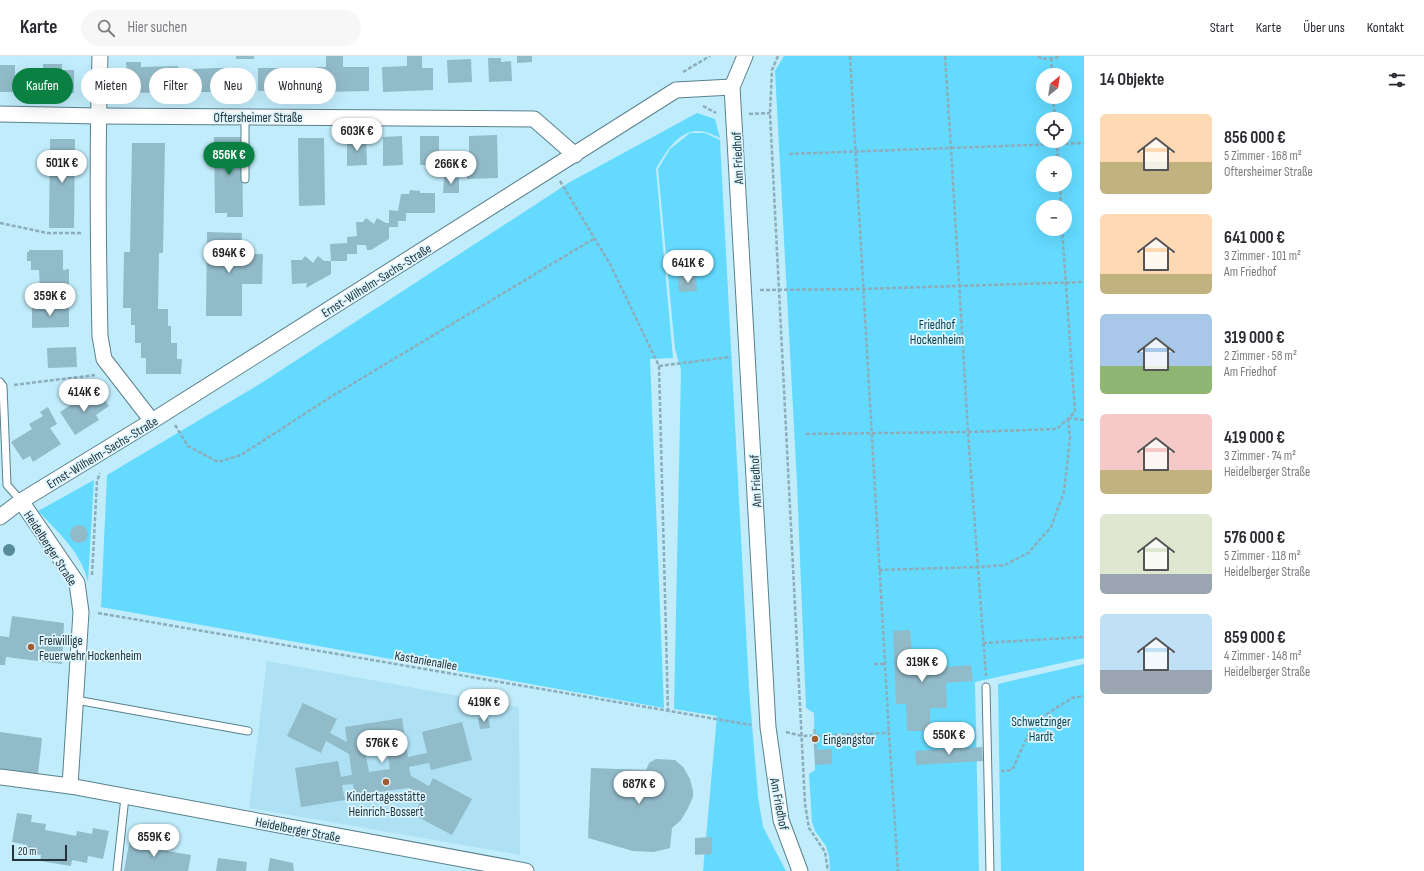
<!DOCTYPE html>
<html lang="de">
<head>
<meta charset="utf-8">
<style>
  :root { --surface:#fff; --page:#f7f7f7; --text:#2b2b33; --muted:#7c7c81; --line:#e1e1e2; --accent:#0b8043 }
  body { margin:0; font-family:"Sofia Sans Condensed",sans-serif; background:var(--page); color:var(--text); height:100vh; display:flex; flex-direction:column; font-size:15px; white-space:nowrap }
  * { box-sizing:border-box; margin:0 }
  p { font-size:13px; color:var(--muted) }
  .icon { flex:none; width:22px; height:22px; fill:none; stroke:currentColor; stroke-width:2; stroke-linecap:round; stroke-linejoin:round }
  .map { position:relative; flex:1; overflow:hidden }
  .sheet { display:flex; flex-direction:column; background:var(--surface); width:340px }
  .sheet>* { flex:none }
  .guide { position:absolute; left:12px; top:12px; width:380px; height:36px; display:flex; gap:8px }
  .needle { width:26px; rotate:30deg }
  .buttons { position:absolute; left:1036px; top:12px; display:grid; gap:8px }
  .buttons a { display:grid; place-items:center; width:36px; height:36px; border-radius:50%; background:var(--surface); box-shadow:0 4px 16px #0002; font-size:20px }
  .scale { position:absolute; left:12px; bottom:10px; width:55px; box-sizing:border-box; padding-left:4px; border:2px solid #24343a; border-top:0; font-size:11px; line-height:14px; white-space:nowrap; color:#24343a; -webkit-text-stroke:3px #ddf6ff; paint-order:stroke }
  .price { position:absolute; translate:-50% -34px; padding:0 9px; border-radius:14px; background:#fff; color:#222; font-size:13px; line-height:26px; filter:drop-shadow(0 1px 2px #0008) }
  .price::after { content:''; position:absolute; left:50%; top:24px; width:12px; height:9px; margin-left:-6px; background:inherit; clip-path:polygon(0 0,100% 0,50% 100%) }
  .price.active { background:var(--accent); color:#fff }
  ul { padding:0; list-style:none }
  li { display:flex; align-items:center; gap:12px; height:100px; padding:0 16px }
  li span { display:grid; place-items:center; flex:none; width:112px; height:80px; border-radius:6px; color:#555 }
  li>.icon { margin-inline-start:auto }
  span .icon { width:48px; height:48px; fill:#fffc; stroke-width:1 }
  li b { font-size:17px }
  h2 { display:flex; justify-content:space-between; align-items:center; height:48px; padding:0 16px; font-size:17px }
  .pill { padding:0 14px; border-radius:18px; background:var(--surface); box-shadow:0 4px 16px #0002; font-size:14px; line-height:36px }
  .pill.active { background:var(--accent); color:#fff }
  header { display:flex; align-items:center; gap:24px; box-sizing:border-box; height:56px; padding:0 20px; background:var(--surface); border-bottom:1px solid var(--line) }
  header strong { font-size:19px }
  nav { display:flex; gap:22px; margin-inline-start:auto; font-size:14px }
  .search { width:280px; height:36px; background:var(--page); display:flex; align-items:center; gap:10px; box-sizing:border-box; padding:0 14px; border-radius:22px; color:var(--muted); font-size:15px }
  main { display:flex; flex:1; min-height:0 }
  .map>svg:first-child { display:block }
  .built { fill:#aee1f3 }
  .green { fill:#64daff; fill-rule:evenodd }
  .building { fill:#92bbc9; fill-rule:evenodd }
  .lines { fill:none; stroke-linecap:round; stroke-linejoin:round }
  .service-casing { stroke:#59818e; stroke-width:9 }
  .minor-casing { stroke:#59818e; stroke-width:17 }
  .path { stroke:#8cadb9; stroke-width:2.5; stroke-dasharray:4 2; stroke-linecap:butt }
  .service { stroke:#fff; stroke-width:7 }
  .minor { stroke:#fff; stroke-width:15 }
  .tree { fill:#588b9a }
  .poi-dot { fill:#a05b2e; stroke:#ddf6ff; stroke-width:1.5 }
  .labels { text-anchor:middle; stroke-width:3.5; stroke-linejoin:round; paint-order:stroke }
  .street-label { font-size:13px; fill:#24343a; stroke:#ddf6ff }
  .park-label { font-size:13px; fill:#033c4b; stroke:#ddf6ff }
  .poi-label { font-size:13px; fill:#24343a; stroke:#ddf6ff; text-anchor:start }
</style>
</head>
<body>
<header>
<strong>Karte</strong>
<div class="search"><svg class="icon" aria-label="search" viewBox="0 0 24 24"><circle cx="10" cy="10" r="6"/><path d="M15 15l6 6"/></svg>Hier suchen</div>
<nav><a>Start</a><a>Karte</a><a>Über uns</a><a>Kontakt</a></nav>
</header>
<main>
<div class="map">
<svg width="1084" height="815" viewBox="0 0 1084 815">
  <rect width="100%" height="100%" fill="#c1ecfb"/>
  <path class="built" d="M 267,605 L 519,651 L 520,799 L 249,752 Z"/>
  <g class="green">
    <path d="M 784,0 L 1084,0 L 1084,602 L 975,626 L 979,815 L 830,815 L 829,800 L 826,790 L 815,775 L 812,766 L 809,718 L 815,714 L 814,657 L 806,652 L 797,427 L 775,15 ZM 1043,19 L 1065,19 L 1065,41 L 1043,41 ZM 1043,63 L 1065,63 L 1065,85 L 1043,85 ZM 1043,107 L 1065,107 L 1065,129 L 1043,129 ZM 1043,151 L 1065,151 L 1065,173 L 1043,173 Z"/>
    <path d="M 697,57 L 715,63 L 720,82 C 715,80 710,77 705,76 C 681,70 666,95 656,113 L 673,302 L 650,303 L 664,652 L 101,551 L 107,419 L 263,326 L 570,126 Z"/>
    <path d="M 690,77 L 705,77 L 720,84 L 749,632 L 758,741 L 763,771 L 786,815 L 703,815 L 717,660 L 674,653 L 681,314 L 675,293 L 658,113 L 670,93 Z"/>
    <path d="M 94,424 L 88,526 C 82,497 57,475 38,455 Z"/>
    <path d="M 1084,608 L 1084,815 L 1001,815 L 998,628 Z"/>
  </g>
  <g class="building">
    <rect x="236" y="0" width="18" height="3"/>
    <path d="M 326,0 L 343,0 L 343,11 L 369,11 L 369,35 L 318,36 L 317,11 L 326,11 Z"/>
    <path d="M 407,0 L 422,0 L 422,12 L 433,12 L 433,34 L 383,36 L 382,11 L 407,10 Z"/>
    <path d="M 517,0 L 532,0 L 532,6 L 517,7 Z"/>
    <path d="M 488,2 L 501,2 L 501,6 L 511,5 L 512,25 L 489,26 Z"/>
    <path d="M 471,3 L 472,26 L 448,27 L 447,4 Z"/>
    <path d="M 126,6 L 141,6 L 141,11 L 178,10 L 179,36 L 128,37 Z"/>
    <path d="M 43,8 L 62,8 L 62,14 L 74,14 L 74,37 L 32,37 L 32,14 L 43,14 Z"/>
    <rect x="0" y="9" width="15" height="27"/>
    <path d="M 216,12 L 238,12 L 239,36 L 193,36 L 193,13 Z"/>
    <rect x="258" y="12" width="44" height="23"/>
    <path d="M 497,79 L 498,122 L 467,123 L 467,101 L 469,101 L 469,80 Z"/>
    <path d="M 402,80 L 403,109 L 383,110 L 383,81 Z"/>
    <rect x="420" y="80" width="19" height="29"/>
    <path d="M 214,81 L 242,81 L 243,161 L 227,161 L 227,157 L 215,157 Z"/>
    <path d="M 366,81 L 367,109 L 347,110 L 347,82 Z"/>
    <path d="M 298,82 L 324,82 L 325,149 L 299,150 Z"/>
    <path d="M 50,83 L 75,83 L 74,172 L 49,172 Z"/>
    <path d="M 132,87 L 165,87 L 163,197 L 159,197 L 158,253 L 168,253 L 168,270 L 171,270 L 171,287 L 177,287 L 177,303 L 182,303 L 181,318 L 146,318 L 146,302 L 141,302 L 141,287 L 135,287 L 135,269 L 131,269 L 131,252 L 123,252 L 124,196 L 130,196 Z"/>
    <path d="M 444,121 L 459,122 L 459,137 L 443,137 Z"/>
    <path d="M 410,134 L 420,135 L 420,137 L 435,137 L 435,157 L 406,157 L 406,165 L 398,165 L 398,171 L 389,171 L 389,183 L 371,194 L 367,194 L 366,189 L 357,189 L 357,198 L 347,198 L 347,205 L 331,205 L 330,188 L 347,187 L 347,181 L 357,180 L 356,166 L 363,166 L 366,162 L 374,168 L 377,162 L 386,167 L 389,167 L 389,154 L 398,155 L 401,138 L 409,138 Z"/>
    <path d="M 207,176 L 242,177 L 241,198 L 263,198 L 262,228 L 242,228 L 242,260 L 206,260 Z"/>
    <path d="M 29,194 L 63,194 L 63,214 L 69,213 L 69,233 L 40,234 L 39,214 L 31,214 L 31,205 L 27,205 L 27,196 L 29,196 Z"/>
    <path d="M 305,200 L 313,207 L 318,200 L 324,205 L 331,205 L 331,218 L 306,232 L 307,227 L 292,228 L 291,204 L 302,204 Z"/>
    <path d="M 696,220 L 697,235 L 679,236 L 678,221 Z"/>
    <path d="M 69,250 L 69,271 L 32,272 L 32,251 Z"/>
    <path d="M 76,291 L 77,311 L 48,312 L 47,292 Z"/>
    <path d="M 100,337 L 109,350 L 96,359 L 99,364 L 75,379 L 60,356 L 83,341 L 87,346 Z"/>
    <path d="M 48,351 L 57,368 L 50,372 L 61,388 L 33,406 L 30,400 L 23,404 L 11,386 L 32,373 L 29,368 L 43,360 L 40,356 Z"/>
    <circle cx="79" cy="478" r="9"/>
    <path d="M 12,560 L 64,567 L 62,608 L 6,601 L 5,609 L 0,609 L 0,580 L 9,581 Z"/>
    <path d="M 910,574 L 913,606 L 933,606 L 933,612 L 971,609 L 973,625 L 946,627 L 947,652 L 930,652 L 930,675 L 907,675 L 906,648 L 896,648 L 893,575 Z"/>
    <path d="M 303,647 L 337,663 L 330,677 L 347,686 L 345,671 L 402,662 L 408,701 L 427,697 L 422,676 L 462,666 L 472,704 L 431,714 L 429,707 L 409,711 L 411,720 L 429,730 L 433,722 L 472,743 L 452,779 L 414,759 L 423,740 L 409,732 L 355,739 L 353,728 L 342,729 L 345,744 L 301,751 L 295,712 L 338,705 L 341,721 L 352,719 L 349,698 L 326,685 L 321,697 L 287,680 ZM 386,692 L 390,713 L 369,716 L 365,695 Z"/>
    <path d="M 488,661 L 490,672 L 480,673 L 478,662 Z"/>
    <path d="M 813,673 L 816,673 L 817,694 L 832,693 L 832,708 L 815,709 Z"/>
    <path d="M 0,676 L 42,682 L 38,718 L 0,713 Z"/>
    <path d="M 982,691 L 983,705 L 916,709 L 915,695 Z"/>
    <path d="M 656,703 L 675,704 L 683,711 L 690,723 L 693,735 L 693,741 L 688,752 L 681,764 L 672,772 L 670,792 L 654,796 L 633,795 L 588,782 L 591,712 L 646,714 L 649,707 Z"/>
    <path d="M 17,757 L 32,759 L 31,766 L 46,768 L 45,774 L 61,777 L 76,780 L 77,775 L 92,778 L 93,772 L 109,775 L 103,803 L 88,800 L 87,807 L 72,804 L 71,810 L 40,805 L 41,799 L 26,797 L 27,789 L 12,786 Z"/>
    <path d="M 712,781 L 712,798 L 695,799 L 695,782 Z"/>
    <path d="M 130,783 L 162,789 L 161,794 L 191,799 L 188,815 L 124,815 Z"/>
    <path d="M 218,802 L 247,806 L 246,815 L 216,815 Z"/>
    <path d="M 270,802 L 293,807 L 294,815 L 268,815 Z"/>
  </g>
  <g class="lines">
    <g class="service-casing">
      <g id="service">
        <path d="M 245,61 L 245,123"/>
        <path d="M 0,326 L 3,330 L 7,429 L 21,445"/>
        <path d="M 986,631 L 990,815"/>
        <path d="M 76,644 L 248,675"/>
        <path d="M 117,815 L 125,741"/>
      </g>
    </g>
    <g class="minor-casing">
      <g id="minor">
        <path d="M 100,0 C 97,93 98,187 100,280 L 104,303 L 152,365"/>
        <path d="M 745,0 L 732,31 L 768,671 L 781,764 L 800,815"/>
        <path d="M 0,58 L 98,60 L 534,63 L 575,99"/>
        <path d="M 21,445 L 77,527 L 81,556 L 70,730"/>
        <path d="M 0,461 L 21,445 L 152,365 L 676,34 L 732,31"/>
        <path d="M 0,721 L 70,730 L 526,815"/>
      </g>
    </g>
    <g class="path">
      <path d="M 778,0 L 772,14 L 770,57 L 805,748 L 809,772 L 825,796 L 828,815"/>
      <path d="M 850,0 L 889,677"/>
      <path d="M 945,0 L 951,92 L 968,376 L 986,620"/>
      <path d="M 1038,0 L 1042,3 L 1056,2 L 1058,0"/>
      <path d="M 1051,2 L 1052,19"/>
      <path d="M 683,16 L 710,0"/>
      <path d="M 1053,41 L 1055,63"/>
      <path d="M 703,50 L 716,57"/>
      <path d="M 749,58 L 770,57"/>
      <path d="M 1057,85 L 1058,107"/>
      <path d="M 789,98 L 1084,87"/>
      <path d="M 560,125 L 610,208 L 659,310 L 731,301"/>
      <path d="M 1060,129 L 1061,151"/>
      <path d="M 0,167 L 47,177 L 82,177"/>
      <path d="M 760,234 L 863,233 L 1084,226"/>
      <path d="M 659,310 L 668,655"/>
      <path d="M 14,329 L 95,319"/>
      <path d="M 1068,362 L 1084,364"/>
      <path d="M 175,369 L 188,390 L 218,406 L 241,399 L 329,342 L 595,182"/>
      <path d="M 806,378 L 968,376 L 1057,373 L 1075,356 L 1062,173"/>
      <path d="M 879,514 L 978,511 L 1005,509 L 1028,497 L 1051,471 L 1064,436 L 1070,382 L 1068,363"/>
      <path d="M 92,519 L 97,425 L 100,417"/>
      <path d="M 98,557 L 751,669"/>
      <path d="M 983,587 L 1084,581"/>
      <path d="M 874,608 L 885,608"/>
      <path d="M 786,676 L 802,680 L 889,677 L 898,815"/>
      <path d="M 1001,715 L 1012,714 L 1034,666 L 1072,642 L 1084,640"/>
    </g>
    <use href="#service" class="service"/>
    <use href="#minor" class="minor"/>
  </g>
  <circle class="tree" cx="9" cy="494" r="6"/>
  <g class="poi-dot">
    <circle cx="31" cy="591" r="4"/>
    <circle cx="815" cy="683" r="4"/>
    <circle cx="386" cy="726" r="4"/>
  </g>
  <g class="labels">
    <g class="street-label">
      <text x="258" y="66">Oftersheimer Straße</text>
      <text transform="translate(737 102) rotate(-93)" y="5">Am Friedhof</text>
      <text transform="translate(376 224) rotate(-32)" y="5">Ernst-Wilhelm-Sachs-Straße</text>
      <text transform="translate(102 396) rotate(-31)" y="5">Ernst-Wilhelm-Sachs-Straße</text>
      <text transform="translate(755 425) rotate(-93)" y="5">Am Friedhof</text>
      <text transform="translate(51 492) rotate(57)" y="5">Heidelberger Straße</text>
      <text transform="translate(426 604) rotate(10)" y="5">Kastanienallee</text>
      <text transform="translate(780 748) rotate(79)" y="5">Am Friedhof</text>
      <text transform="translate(298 773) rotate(11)" y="5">Heidelberger Straße</text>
    </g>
    <g class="park-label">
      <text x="937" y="273">Friedhof<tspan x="937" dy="15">Hockenheim</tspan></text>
      <text x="1041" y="670">Schwetzinger<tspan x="1041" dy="15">Hardt</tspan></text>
    </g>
    <g class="poi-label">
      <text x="39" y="589">Freiwillige<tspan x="39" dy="15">Feuerwehr Hockenheim</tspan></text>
      <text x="823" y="688">Eingangstor</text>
      <text x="386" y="745" text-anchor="middle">Kindertagesstätte<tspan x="386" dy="15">Heinrich-Bossert</tspan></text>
    </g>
  </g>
</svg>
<div class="buttons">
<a><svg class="needle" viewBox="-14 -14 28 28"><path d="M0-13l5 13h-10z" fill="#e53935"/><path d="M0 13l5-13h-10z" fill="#7c7c81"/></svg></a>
<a><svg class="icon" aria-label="locate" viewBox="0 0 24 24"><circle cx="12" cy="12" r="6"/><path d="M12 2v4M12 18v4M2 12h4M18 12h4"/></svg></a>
<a>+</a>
<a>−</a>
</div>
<div class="scale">20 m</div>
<b class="price" style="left:357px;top:96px">603K €</b>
<b class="price active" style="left:229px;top:120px">856K €</b>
<b class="price" style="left:62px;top:128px">501K €</b>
<b class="price" style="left:451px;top:129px">266K €</b>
<b class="price" style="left:229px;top:218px">694K €</b>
<b class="price" style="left:688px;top:228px">641K €</b>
<b class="price" style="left:50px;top:261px">359K €</b>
<b class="price" style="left:84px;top:357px">414K €</b>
<b class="price" style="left:922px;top:627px">319K €</b>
<b class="price" style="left:484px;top:667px">419K €</b>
<b class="price" style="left:949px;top:700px">550K €</b>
<b class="price" style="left:382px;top:708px">576K €</b>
<b class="price" style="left:639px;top:749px">687K €</b>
<b class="price" style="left:154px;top:802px">859K €</b>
<div class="guide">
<a class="pill active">Kaufen</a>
<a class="pill">Mieten</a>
<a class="pill">Filter</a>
<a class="pill">Neu</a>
<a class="pill">Wohnung</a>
</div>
</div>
<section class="sheet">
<h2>14 Objekte<svg class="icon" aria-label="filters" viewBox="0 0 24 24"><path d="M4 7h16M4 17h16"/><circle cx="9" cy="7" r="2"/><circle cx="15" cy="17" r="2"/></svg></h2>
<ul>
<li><span style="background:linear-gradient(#ffd9b3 60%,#c2b280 0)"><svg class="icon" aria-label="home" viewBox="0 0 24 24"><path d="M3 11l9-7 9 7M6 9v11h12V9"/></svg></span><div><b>856 000 €</b><p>5 Zimmer · 168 m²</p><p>Oftersheimer Straße</p></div></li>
<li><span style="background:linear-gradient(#ffd9b3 75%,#c2b280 0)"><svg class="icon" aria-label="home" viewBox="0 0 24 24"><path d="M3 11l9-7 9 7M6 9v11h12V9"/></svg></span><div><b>641 000 €</b><p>3 Zimmer · 101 m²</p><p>Am Friedhof</p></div></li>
<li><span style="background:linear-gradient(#a9c7e8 65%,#8fb573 0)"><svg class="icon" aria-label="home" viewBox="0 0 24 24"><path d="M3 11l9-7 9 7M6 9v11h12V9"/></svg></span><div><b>319 000 €</b><p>2 Zimmer · 58 m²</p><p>Am Friedhof</p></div></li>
<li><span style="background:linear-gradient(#f6c9c9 70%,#c2b280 0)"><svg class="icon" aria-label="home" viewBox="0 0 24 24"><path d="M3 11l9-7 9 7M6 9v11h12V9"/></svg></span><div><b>419 000 €</b><p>3 Zimmer · 74 m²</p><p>Heidelberger Straße</p></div></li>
<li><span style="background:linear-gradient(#dfe7d0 75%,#9aa5b1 0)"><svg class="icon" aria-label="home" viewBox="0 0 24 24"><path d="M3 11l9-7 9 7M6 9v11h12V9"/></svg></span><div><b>576 000 €</b><p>5 Zimmer · 118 m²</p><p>Heidelberger Straße</p></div></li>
<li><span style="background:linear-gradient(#bfe0f5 70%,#9aa5b1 0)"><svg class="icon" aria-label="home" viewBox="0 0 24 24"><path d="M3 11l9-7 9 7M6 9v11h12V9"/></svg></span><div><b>859 000 €</b><p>4 Zimmer · 148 m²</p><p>Heidelberger Straße</p></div></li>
</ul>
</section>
</main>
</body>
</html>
